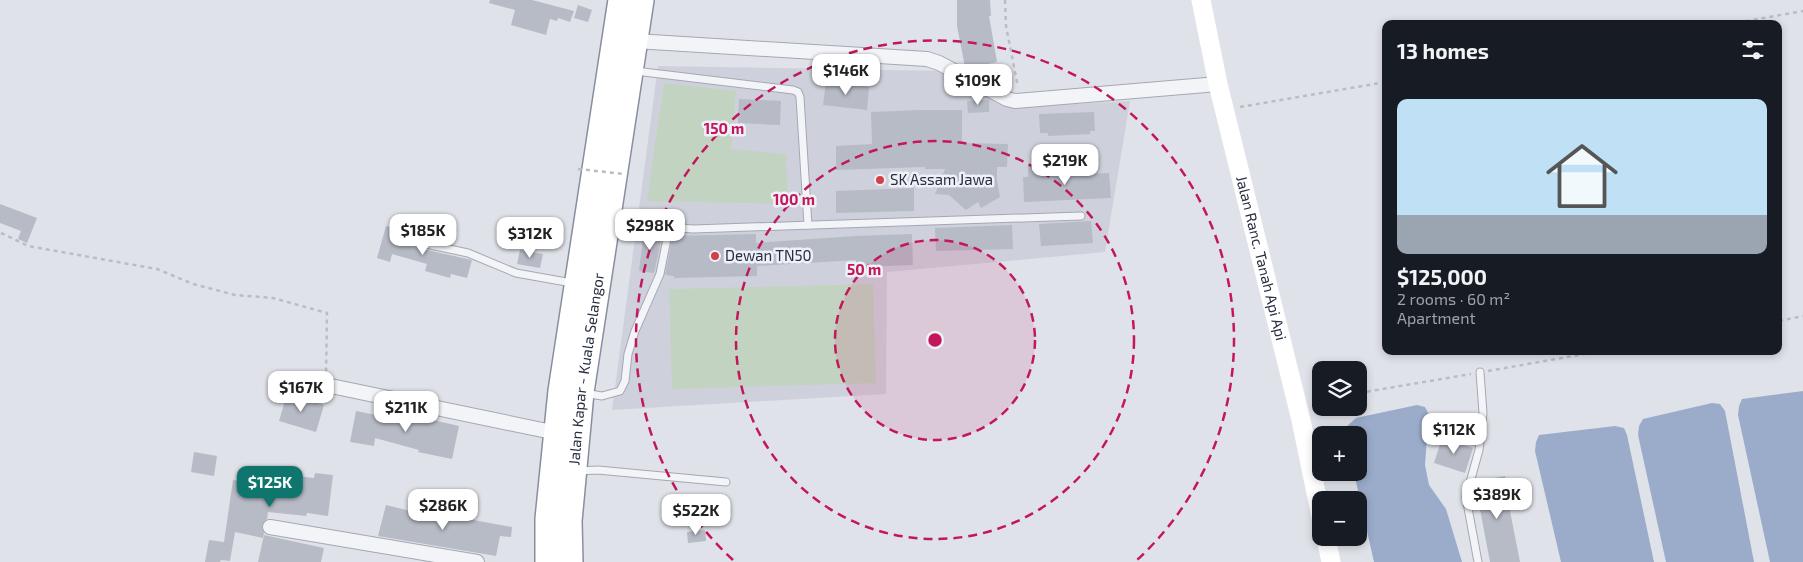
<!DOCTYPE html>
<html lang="en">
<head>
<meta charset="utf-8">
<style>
  :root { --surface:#171b24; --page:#242831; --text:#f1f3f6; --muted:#9ea1a6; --accent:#0f766e }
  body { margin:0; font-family:"Exo 2",sans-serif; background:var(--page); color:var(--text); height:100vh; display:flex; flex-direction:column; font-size:19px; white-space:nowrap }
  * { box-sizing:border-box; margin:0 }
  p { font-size:16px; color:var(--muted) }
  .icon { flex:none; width:28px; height:28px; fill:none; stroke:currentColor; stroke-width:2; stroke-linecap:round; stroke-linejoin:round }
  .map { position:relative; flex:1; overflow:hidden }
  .panel { position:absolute; left:1382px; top:20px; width:400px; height:335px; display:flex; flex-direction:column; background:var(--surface); border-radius:10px; box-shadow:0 2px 8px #0003 }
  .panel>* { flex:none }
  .tools { position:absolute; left:1312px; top:361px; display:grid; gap:10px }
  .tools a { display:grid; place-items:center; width:55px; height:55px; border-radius:10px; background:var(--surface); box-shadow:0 2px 8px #0003; font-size:25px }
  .price { position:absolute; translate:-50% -42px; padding:0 11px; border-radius:10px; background:#fff; color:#222; font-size:16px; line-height:32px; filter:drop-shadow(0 1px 2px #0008) }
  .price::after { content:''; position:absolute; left:50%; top:30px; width:15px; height:11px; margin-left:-8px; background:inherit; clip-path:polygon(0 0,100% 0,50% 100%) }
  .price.active { background:var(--accent); color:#fff }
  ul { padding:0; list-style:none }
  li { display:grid; align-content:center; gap:10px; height:265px; padding:0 15px }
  li span { display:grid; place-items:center; height:155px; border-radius:10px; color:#555 }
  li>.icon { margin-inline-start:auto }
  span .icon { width:90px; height:90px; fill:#fffc; stroke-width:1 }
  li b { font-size:21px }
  h2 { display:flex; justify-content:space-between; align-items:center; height:60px; padding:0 15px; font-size:21px }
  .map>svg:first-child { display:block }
  .built { fill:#ced1db }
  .green { fill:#c3d3c1 }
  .water { fill:#9aacca }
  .building { fill:#b7bbc6 }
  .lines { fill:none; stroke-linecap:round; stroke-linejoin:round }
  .lane-casing { stroke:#a5a8b3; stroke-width:9 }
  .street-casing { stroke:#a5a8b3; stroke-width:16 }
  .highway-casing { stroke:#878ea0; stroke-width:28 }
  .path { stroke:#b9bdc4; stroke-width:2.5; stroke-dasharray:4 4; stroke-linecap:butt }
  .lane { stroke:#f2f4f7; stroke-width:7 }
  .street { stroke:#f2f4f7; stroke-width:14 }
  .secondary { stroke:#fff; stroke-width:19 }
  .highway { stroke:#fff; stroke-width:25 }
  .path-bridge { stroke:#b9bdc4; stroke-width:2.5; stroke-dasharray:4 4; stroke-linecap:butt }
  .ring { fill:none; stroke:#c2185b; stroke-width:2.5; stroke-dasharray:9 6 }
  .poi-dot { fill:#d14147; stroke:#eff1f7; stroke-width:2 }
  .labels { text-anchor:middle; stroke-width:5; stroke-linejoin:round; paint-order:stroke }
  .poi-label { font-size:15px; fill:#282e41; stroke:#eff1f7; text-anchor:start }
  .street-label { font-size:15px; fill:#282e41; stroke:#eff1f7 }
  .centre { fill:#c2185b; stroke:#eff1f7; stroke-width:2.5 }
  .ring-label { font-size:15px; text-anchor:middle; font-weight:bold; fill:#c2185b; stroke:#eff1f7; stroke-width:5; stroke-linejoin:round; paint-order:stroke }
</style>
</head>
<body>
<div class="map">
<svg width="1803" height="562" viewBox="0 0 1803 562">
  <rect width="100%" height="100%" fill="#e0e2e9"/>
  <path class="built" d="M 658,66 L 946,71 L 1017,107 L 1130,101 L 1105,252 L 887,272 L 886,394 L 612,410 Z"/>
  <g class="green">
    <path d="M 664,83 L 736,91 L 731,149 L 786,154 L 788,204 L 647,201 Z"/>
    <path d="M 873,284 L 876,383 L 672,389 L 669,289 Z"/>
  </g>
  <g class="water">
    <path d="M 1803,391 L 1803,562 L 1770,562 L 1738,415 L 1739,406 L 1742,399 Z"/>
    <path d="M 1712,403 L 1720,404 L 1725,411 L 1754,562 L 1666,562 L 1638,435 L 1639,426 L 1643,419 Z"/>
    <path d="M 1417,405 L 1425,407 L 1432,420 L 1427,437 L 1425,465 L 1429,485 L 1446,509 L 1462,562 L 1374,562 L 1354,473 L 1359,472 L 1359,435 L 1345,435 L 1346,427 L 1356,418 Z"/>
    <path d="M 1615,426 L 1624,428 L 1627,435 L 1654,562 L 1561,562 L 1535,451 L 1536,442 L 1539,435 Z"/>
  </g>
  <g class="building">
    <path d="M 490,0 L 532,0 L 574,11 L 570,22 L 558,18 L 557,21 L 550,19 L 546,35 L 511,25 L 515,10 L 489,3 Z"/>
    <path d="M 957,0 L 990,0 L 991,16 L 989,16 L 997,62 L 967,68 L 965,67 L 957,26 Z"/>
    <path d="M 578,5 L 592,10 L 588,22 L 574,18 Z"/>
    <path d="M 826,82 L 869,87 L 867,110 L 823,105 Z"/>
    <path d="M 739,99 L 781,101 L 780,125 L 738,123 Z"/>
    <path d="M 989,100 L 989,112 L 968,113 L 967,101 Z"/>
    <path d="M 921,110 L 962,110 L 962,143 L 1008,144 L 1007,167 L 997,167 L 997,180 L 1000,197 L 981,208 L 978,202 L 966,210 L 949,195 L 935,194 L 945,169 L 925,169 L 925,167 L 836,170 L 836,146 L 872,144 L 871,112 Z"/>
    <path d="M 1094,112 L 1095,131 L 1090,131 L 1090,134 L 1048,136 L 1048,133 L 1040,133 L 1039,114 Z"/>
    <path d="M 1028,164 L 1039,164 L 1040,176 L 1109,173 L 1111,198 L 1024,202 L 1023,177 L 1028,177 Z"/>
    <path d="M 914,188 L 914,211 L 836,213 L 836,191 Z"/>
    <path d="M 0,204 L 37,218 L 27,243 L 18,239 L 21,231 L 0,223 Z"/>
    <path d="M 1091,221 L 1093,243 L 1041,246 L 1039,224 Z"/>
    <path d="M 1012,225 L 1013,249 L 936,251 L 935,228 Z"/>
    <path d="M 386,226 L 401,230 L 398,239 L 402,240 L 405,245 L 472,260 L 467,278 L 451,274 L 450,278 L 425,271 L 427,264 L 392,254 L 390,262 L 377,258 Z"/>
    <path d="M 644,230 L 663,232 L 654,273 L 639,271 Z"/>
    <path d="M 756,234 L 756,243 L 855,236 L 912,234 L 913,265 L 856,267 L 856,260 L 757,266 L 757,276 L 674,278 L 674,276 L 665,275 L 672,240 L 671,236 Z"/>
    <path d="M 520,250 L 543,254 L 540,268 L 517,264 Z"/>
    <path d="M 287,394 L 324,405 L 316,432 L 279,421 Z"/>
    <path d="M 356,411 L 391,418 L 393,413 L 432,423 L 433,420 L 459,426 L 452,459 L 418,452 L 419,450 L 375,438 L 374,446 L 350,442 Z"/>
    <path d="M 1442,438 L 1473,448 L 1465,473 L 1434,463 Z"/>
    <path d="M 194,452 L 217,456 L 214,476 L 191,472 Z"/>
    <path d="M 315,473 L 333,475 L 328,516 L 307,513 L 306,516 L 268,512 L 267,519 L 262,525 L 264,533 L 263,538 L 235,532 L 230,561 L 221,560 L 220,562 L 205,562 L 209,540 L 224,542 L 233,480 L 288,488 L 289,475 L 314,478 Z"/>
    <path d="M 1505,476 L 1511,506 L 1509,506 L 1520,562 L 1490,562 L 1475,483 L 1476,481 Z"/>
    <path d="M 386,505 L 451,521 L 452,516 L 512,527 L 511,537 L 500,536 L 496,556 L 378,536 Z"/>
    <path d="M 705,530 L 706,541 L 688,543 L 687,532 Z"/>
    <path d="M 264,535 L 324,548 L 321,562 L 258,562 Z"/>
  </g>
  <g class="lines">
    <g class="lane-casing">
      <g id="lane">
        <path d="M 635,71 L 793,90 L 798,92 L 800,97 L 808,225"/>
        <path d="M 612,222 L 693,229 L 1081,216"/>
        <path d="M 407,240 L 468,253 L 516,273 L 572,283"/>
        <path d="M 584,393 L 602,396 L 620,391 L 625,381 L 628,354 L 635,331 L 660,274 L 667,239"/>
        <path d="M 577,471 L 598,470 L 726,482"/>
        <path d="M 1478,562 L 1466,497 L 1479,450 L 1483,413 L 1480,372"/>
      </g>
    </g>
    <g class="street-casing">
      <g id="street">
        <path d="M 635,41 L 927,59 L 939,63 L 1007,99 L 1015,101 L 1218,84"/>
        <path d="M 326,385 L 557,433"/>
        <path d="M 270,527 L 477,562"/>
      </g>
    </g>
    <g class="highway-casing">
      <g id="highway">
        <path d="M 548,562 L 548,519 L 561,391 L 621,0"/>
        <path id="s2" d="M 570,562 L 569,521 L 581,392 L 641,0"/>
      </g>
    </g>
    <g class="path">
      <path d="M 1005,0 L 1006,26 L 1018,87"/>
      <path d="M 1730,24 L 1803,11"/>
      <path d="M 1240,107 L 1386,82"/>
      <path d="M 1,233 L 28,246 L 157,269 L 193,284 L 235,295 L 273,298 L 327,313 L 326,374"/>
      <path d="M 1779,321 L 1803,316"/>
      <path d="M 1488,371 L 1601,351"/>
      <path d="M 1359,393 L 1471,374"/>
      <path d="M 1314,410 L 1321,405"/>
    </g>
    <use href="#lane" class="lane"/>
    <use href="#street" class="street"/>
    <g class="secondary">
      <path id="s1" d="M 1201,0 L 1218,84 L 1301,420 L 1321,517"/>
      <path d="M 1326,538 L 1331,562"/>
    </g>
    <use href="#highway" class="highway"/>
    <path class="path-bridge" d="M 578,169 L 624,174"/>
  </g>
  <circle cx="935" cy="340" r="100" fill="#c2185b" fill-opacity=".12"/>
  <g class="ring">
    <circle cx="935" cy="340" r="100"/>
    <circle cx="935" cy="340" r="199"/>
    <path d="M733 560A299 299 0 1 1 1137 560"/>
  </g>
  <g class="poi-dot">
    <circle cx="880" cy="180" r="5"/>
    <circle cx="715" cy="256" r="5"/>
  </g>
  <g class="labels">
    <g class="poi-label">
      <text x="890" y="185">SK Assam Jawa</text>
      <text x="725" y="261">Dewan TN50</text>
    </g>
    <g class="street-label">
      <text dy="5" stroke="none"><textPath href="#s1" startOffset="265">Jalan Ranc. Tanah Api Api</textPath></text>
      <text dy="5" stroke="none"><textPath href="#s2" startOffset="194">Jalan Kapar - Kuala Selangor</textPath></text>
    </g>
  </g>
  <circle cx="935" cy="340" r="8" class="centre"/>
  <g class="ring-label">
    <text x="724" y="134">150 m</text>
    <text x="794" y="205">100 m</text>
    <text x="864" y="275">50 m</text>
  </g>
</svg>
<div class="tools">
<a><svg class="icon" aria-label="layers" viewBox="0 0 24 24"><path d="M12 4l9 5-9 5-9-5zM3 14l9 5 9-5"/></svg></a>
<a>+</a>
<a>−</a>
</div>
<b class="price" style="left:846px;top:96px">$146K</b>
<b class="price" style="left:978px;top:106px">$109K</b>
<b class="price" style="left:1065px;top:186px">$219K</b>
<b class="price" style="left:650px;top:251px">$298K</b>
<b class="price" style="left:423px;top:256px">$185K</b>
<b class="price" style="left:530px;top:259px">$312K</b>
<b class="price" style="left:301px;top:413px">$167K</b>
<b class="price" style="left:406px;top:433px">$211K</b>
<b class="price" style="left:1454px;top:455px">$112K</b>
<b class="price active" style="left:270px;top:508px">$125K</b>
<b class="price" style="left:1497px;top:520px">$389K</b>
<b class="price" style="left:443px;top:531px">$286K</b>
<b class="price" style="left:696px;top:536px">$522K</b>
<section class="panel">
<h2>13 homes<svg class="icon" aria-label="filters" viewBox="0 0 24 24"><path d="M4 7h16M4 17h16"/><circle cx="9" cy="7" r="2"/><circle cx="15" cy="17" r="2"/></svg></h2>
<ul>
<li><span style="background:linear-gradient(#bfe0f5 75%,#9aa5b1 0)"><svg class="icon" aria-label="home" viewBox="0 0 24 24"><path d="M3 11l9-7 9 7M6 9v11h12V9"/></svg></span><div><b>$125,000</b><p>2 rooms · 60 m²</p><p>Apartment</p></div></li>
</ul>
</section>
</div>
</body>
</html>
